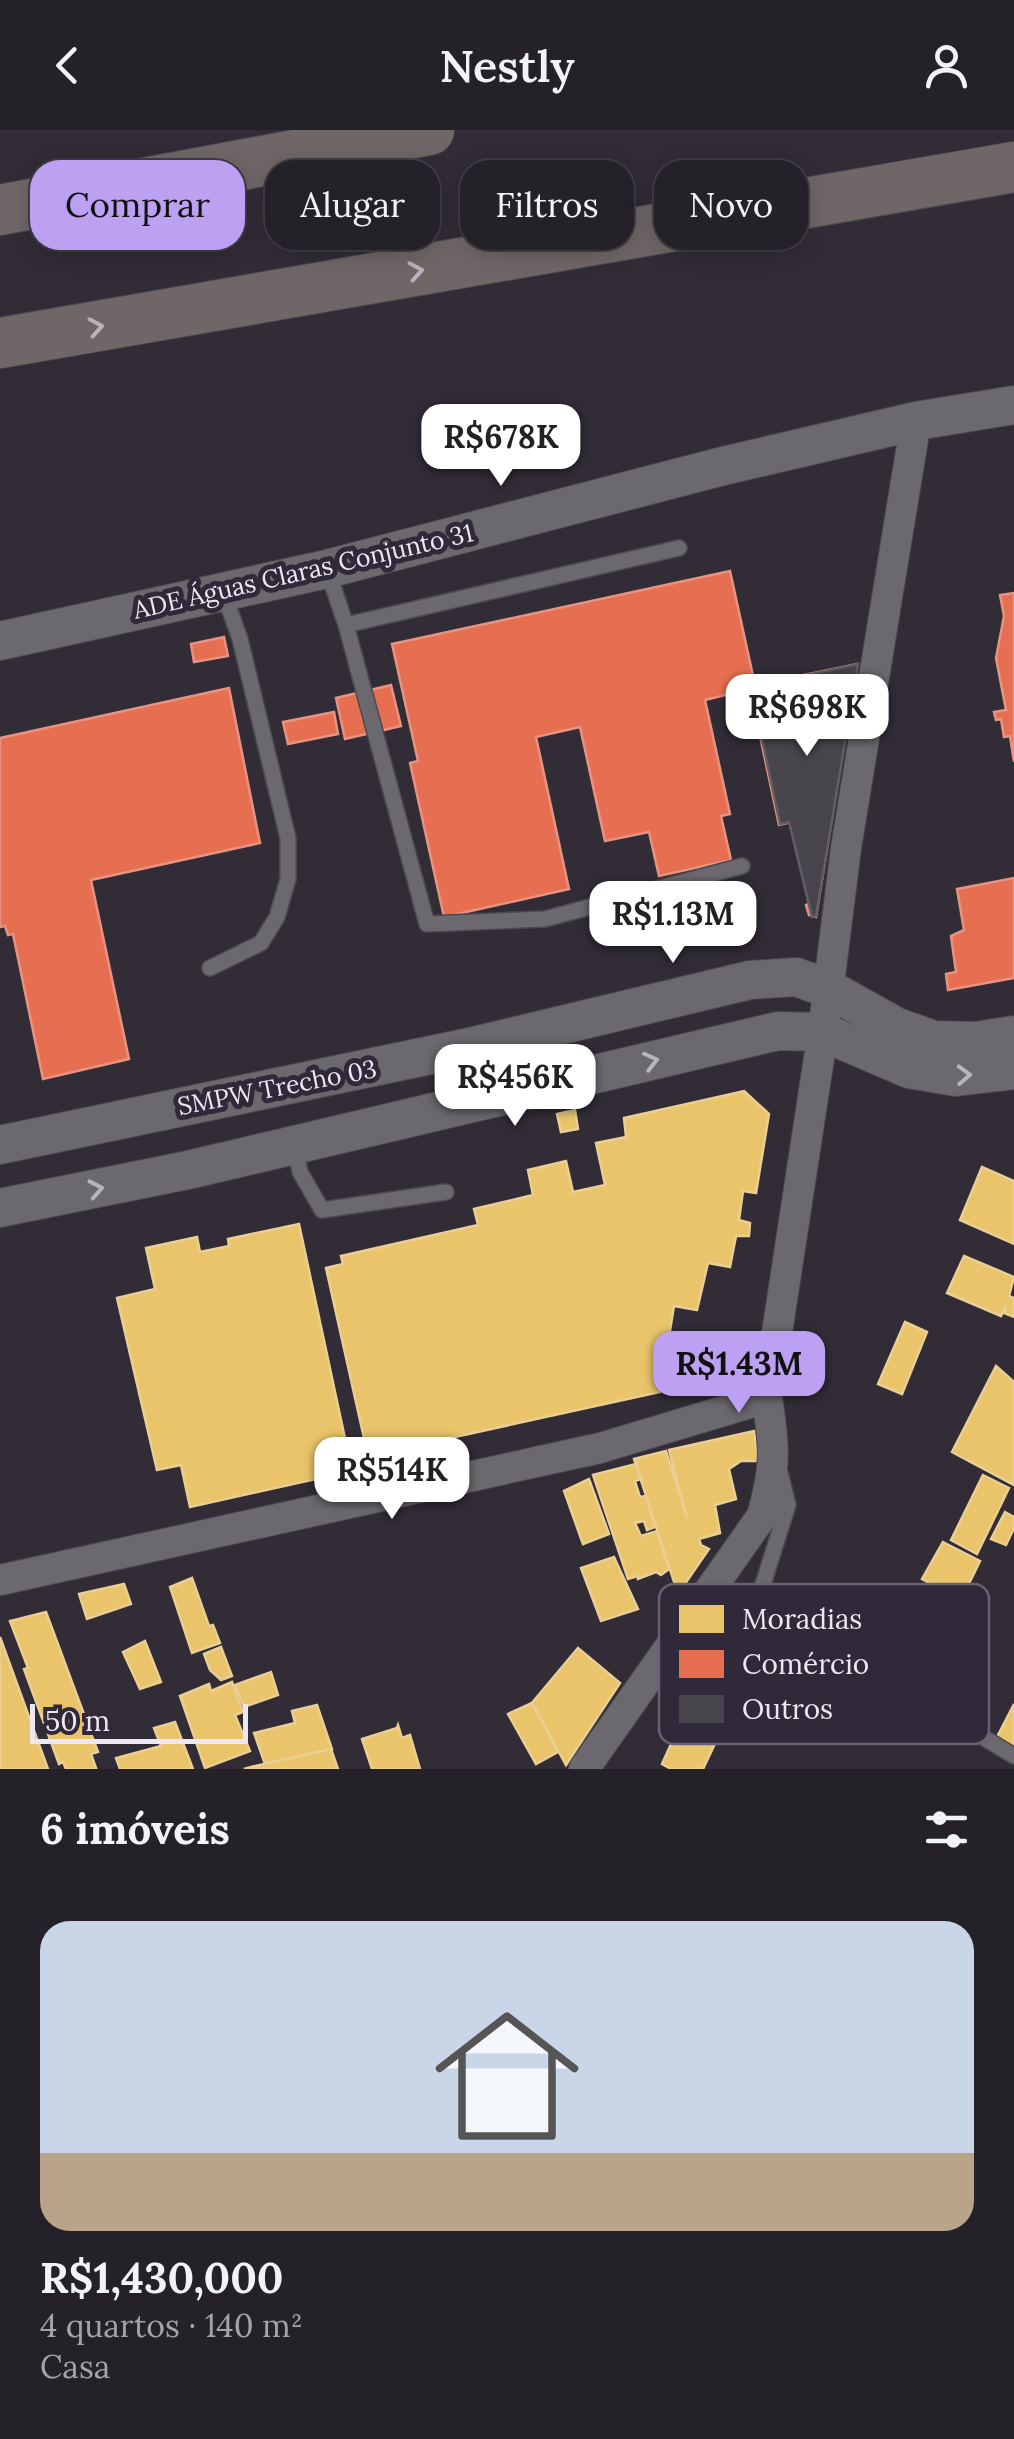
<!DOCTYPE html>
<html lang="pt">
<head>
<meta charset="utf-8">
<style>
  :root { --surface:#252128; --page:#2d2930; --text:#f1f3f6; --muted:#a3a3a8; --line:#423e45; --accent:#bca0f2 }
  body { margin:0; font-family:Lora,serif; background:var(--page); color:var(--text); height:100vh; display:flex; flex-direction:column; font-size:38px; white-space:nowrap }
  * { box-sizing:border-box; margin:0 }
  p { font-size:32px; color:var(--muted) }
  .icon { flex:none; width:55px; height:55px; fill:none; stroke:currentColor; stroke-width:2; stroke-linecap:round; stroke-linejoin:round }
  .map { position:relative; height:1639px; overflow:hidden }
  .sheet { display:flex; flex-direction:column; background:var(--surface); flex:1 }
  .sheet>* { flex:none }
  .hud { position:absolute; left:30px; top:30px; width:955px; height:90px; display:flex; gap:20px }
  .scale { position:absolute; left:30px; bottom:25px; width:218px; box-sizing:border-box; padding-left:10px; border:5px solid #ece7f2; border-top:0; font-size:28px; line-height:35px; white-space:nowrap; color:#ece7f2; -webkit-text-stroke:8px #302939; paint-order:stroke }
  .price { position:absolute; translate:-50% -85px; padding:0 22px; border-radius:20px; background:#fff; color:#222; font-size:32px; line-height:65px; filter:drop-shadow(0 2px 5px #0008) }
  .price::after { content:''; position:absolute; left:50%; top:60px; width:30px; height:22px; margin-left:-15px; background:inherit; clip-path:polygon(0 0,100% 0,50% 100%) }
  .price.current { background:var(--accent); color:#111 }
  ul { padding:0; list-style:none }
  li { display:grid; align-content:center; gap:20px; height:530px; padding:0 40px }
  li span { display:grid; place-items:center; height:310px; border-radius:30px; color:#555 }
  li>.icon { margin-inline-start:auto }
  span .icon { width:180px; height:180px; fill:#fffc; stroke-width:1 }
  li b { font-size:42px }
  h2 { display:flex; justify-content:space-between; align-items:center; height:120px; padding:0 40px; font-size:42px }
  .chip { padding:0 35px; border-radius:30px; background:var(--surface); box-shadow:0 5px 25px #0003,0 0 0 2px var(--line); font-size:35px; line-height:90px }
  .chip.current { background:var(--accent); color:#111 }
  header { display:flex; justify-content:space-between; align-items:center; height:130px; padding:0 40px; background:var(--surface); font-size:45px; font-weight:600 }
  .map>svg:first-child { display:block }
  .homes { fill:#e9c46a; stroke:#eace93; stroke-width:2.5 }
  .shops { fill:#e76f51; stroke:#e89381; stroke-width:2.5 }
  .building { fill:#49454d; stroke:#625e66; stroke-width:2.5 }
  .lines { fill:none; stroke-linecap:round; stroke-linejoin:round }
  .service-casing { stroke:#4b4850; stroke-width:18 }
  .minor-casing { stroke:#4b4850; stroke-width:32 }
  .tertiary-casing { stroke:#4b4850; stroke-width:40 }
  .trunk-casing { stroke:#4b4850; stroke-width:52 }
  .service { stroke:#6b686e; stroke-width:15 }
  .minor { stroke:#6b686e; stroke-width:30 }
  .tertiary { stroke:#6b686e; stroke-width:38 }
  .trunk { stroke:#706668; stroke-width:50 }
  .oneway { stroke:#bab3bb }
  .oneway2 { stroke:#b8b4bd }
  .labels { text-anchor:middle; stroke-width:10; stroke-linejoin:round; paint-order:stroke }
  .street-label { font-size:25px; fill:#ece7f2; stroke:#302939 }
  .key { fill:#302939; stroke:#686270; stroke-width:2.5 }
  .key-label { font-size:28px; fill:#ece7f2 }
</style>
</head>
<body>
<header><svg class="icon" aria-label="back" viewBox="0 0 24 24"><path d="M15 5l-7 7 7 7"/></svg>Nestly<svg class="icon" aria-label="person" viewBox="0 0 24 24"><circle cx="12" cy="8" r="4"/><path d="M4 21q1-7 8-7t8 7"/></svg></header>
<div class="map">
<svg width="1014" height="1639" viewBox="0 0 1014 1639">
  <rect width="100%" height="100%" fill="#312c36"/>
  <g class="homes">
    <path d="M 744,961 L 769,984 L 756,1063 L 743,1061 L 739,1090 L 750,1093 L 749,1106 L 736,1106 L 730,1137 L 708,1133 L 697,1180 L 674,1176 L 660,1262 L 368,1326 L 326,1138 L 343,1134 L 341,1126 L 478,1095 L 474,1079 L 533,1065 L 528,1040 L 566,1031 L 573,1062 L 605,1055 L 596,1013 L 626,1007 L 624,988 Z"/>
    <path d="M 575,980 L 578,999 L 561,1002 L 557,984 Z"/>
    <path d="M 982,1037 L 1014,1051 L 1014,1114 L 960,1090 Z"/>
    <path d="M 299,1094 L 352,1341 L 190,1377 L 181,1335 L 157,1340 L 117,1168 L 155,1159 L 146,1118 L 197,1107 L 200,1122 L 229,1116 L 228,1109 Z"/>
    <path d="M 964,1126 L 1014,1147 L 1009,1166 L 1014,1168 L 1014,1187 L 1004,1183 L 1006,1175 L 1001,1186 L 947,1163 Z"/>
    <path d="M 905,1192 L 927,1202 L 902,1264 L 878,1254 Z"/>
    <path d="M 996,1236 L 1014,1252 L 1014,1355 L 952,1322 Z"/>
    <path d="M 754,1301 L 758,1331 L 741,1331 L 729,1339 L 736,1369 L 715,1375 L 720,1403 L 699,1409 L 701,1415 L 709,1419 L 678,1464 L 634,1329 L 666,1321 L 687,1388 L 669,1320 Z"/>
    <path d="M 636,1334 L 641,1349 L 635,1351 L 640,1367 L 646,1366 L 655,1397 L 647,1400 L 644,1391 L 635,1393 L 641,1406 L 657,1401 L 669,1439 L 661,1445 L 656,1442 L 638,1449 L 638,1446 L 628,1449 L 593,1345 Z"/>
    <path d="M 983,1345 L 1009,1358 L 977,1424 L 951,1410 Z"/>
    <path d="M 589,1349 L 609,1404 L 583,1414 L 564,1361 Z"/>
    <path d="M 1005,1382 L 1014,1387 L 1014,1398 L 1006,1415 L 991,1409 Z"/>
    <path d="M 943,1412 L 980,1431 L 961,1470 L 922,1449 Z"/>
    <path d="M 614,1427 L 638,1479 L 601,1491 L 581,1438 Z"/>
    <path d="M 192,1448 L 209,1496 L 213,1495 L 220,1513 L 192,1523 L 170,1457 Z"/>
    <path d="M 124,1454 L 131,1474 L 87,1489 L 79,1464 Z"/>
    <path d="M 46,1482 L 98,1622 L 91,1624 L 96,1638 L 93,1639 L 66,1639 L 63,1632 L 59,1634 L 24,1539 L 28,1538 L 10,1491 Z"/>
    <path d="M 0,1507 L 48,1639 L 0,1639 Z"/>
    <path d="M 145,1511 L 161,1552 L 140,1559 L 123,1522 Z"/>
    <path d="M 221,1517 L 232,1546 L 221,1550 L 210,1540 L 204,1524 Z"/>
    <path d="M 578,1518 L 620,1553 L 566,1635 L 532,1573 Z"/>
    <path d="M 271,1542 L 278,1565 L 244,1577 L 235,1555 Z"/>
    <path d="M 232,1552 L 243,1582 L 235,1585 L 250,1621 L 205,1638 L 180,1566 L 209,1554 L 211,1561 Z"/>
    <path d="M 532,1573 L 558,1622 L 536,1634 L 508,1584 Z"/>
    <path d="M 1014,1574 L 1014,1618 L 996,1609 Z"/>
    <path d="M 317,1575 L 332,1619 L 265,1634 L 254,1603 L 295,1593 L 292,1581 Z"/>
    <path d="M 685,1583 L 721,1601 L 703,1639 L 671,1639 L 662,1634 Z"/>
    <path d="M 175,1592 L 193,1639 L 120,1639 L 116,1628 L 161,1616 L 154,1598 Z"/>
    <path d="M 398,1595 L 402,1608 L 410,1605 L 420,1639 L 372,1639 L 362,1609 L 397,1598 Z"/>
    <path d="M 331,1619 L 338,1639 L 244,1639 L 251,1637 Z"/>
  </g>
  <g class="shops">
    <path d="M 730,441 L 755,555 L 857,534 L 816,787 L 809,785 L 806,775 L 809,774 L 791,692 L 779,695 L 750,559 L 705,570 L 730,684 L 721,686 L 731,730 L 659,746 L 649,702 L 605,711 L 580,597 L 536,607 L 569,759 L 444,787 L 410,633 L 418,631 L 392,514 Z"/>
    <path d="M 1014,463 L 1014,632 L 1010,606 L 1004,607 L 1001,589 L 996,590 L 994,582 L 1006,580 L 996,528 L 1004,486 L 1000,465 Z"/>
    <path d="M 224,507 L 228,526 L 194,532 L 191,514 Z"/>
    <path d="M 391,555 L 401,596 L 345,609 L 336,568 Z"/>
    <path d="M 229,558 L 260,713 L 91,750 L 129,929 L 43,949 L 13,804 L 8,805 L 5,796 L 0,797 L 0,608 Z"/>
    <path d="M 334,582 L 338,604 L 288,614 L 283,592 Z"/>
    <path d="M 1014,748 L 1014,848 L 948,860 L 946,844 L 956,842 L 951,806 L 964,800 L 957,759 Z"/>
  </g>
  <path class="building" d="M 858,534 L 816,786 L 812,787 L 789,692 L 780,694 L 751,557 Z"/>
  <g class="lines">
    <g class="service-casing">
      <g id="service">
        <path d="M 327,439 L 346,495 L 427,794 L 545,789 L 742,736"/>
        <path d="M 346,495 L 679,418"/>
        <path d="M 210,838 L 261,813 L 277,787 L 288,749 L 288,708 L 240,509 L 224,464"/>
        <path d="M 295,1016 L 300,1042 L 322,1080 L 446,1062"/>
        <path d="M 779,1339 L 788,1375 L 758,1470 L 1014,1626"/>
      </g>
    </g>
    <g class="minor-casing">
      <g id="minor">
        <path d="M 0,1450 L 600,1318 L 767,1268"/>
        <path d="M 584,1639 L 762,1386 C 776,1336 775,1318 767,1268 L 823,902 L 846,718 L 916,291"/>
      </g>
    </g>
    <g class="tertiary-casing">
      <g id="tertiary">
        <path d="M 0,511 L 327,439 L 723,336 L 916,291 L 1014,275"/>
        <path d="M 0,1015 L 474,916 L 750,850 L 796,847 L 827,858 L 897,897 L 934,910 L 975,911 L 1014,905"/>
        <path d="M 0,1078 L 188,1040 L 778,901 L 823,902 L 909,939 L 956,947 L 1014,940"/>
      </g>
    </g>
    <g class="trunk-casing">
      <g id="trunk">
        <path d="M 0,80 L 429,0"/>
        <path d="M 0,213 L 1014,37"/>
      </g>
    </g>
    <use href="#service" class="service"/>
    <use href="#minor" class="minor"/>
    <use href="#tertiary" class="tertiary"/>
    <use href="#trunk" class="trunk"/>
  </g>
  <defs><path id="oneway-chevron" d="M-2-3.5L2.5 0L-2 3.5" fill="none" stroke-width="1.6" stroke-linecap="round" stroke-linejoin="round" transform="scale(2.5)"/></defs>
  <g class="oneway">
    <use href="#oneway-chevron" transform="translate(416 141) rotate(-10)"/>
    <use href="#oneway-chevron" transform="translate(96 197) rotate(-10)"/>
  </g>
  <g class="oneway2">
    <use href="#oneway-chevron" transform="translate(651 931) rotate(-14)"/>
    <use href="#oneway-chevron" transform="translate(964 945) rotate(-2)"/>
    <use href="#oneway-chevron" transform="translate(96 1059) rotate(-11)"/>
  </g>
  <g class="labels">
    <g class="street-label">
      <text transform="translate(303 441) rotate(-13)" y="9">ADE Águas Claras Conjunto 31</text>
      <text transform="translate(277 957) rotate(-11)" y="9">SMPW Trecho 03</text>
    </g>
  </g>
  <rect x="659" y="1454" width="330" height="160" rx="15" class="key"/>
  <rect x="679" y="1475" width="45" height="28" fill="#e9c46a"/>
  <rect x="679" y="1520" width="45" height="28" fill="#e76f51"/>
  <rect x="679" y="1565" width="45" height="28" fill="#49454d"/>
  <g class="key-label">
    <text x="742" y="1499">Moradias</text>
    <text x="742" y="1544">Comércio</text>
    <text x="742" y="1589">Outros</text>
  </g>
</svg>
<div class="scale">50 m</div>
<b class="price" style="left:501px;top:359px">R$678K</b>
<b class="price" style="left:807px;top:629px">R$698K</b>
<b class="price" style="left:673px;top:836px">R$1.13M</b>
<b class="price" style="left:515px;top:999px">R$456K</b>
<b class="price current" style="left:739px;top:1286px">R$1.43M</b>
<b class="price" style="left:392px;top:1392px">R$514K</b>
<div class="hud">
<a class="chip current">Comprar</a>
<a class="chip">Alugar</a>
<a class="chip">Filtros</a>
<a class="chip">Novo</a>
</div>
</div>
<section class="sheet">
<h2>6 imóveis<svg class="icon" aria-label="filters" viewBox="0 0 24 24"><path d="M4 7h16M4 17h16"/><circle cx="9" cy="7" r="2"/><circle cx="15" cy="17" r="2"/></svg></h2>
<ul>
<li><span style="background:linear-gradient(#c9d6e8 75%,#b9a48a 0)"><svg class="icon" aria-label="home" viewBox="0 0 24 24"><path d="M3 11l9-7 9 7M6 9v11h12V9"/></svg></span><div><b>R$1,430,000</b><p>4 quartos · 140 m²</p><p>Casa</p></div></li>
</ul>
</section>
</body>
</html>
